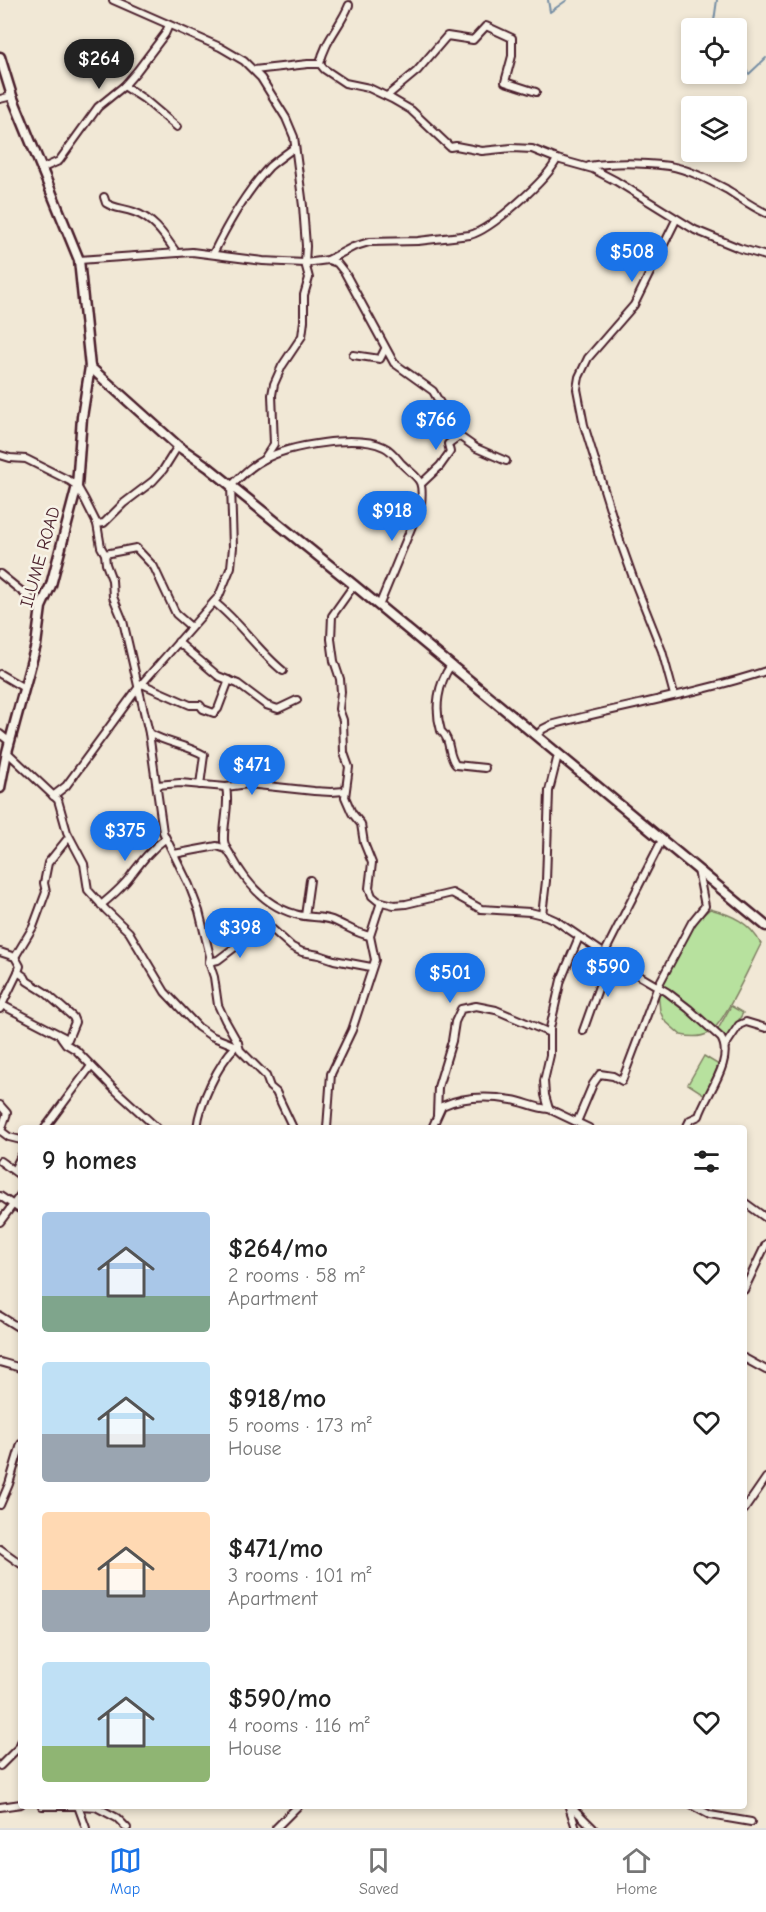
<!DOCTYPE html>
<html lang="en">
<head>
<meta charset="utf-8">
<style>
  :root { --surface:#fff; --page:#f2f2f2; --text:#222; --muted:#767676; --line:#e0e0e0; --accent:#1a73e8 }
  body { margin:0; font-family:"Comic Neue",sans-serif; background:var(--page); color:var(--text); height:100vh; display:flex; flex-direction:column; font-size:22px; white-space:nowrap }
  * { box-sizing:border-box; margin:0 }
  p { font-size:20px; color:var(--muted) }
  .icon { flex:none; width:33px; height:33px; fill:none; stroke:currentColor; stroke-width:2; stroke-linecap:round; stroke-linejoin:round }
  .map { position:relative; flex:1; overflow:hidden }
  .drawer { position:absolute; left:18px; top:1125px; width:729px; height:684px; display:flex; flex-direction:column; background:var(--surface); border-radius:6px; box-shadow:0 3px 9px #0003 }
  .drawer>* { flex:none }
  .controls { position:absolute; left:681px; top:18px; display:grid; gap:12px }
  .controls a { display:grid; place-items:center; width:66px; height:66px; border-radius:6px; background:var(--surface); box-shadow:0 3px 9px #0003; font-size:30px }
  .price { position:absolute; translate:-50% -51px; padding:0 14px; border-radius:21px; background:var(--accent); color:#fff; font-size:20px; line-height:39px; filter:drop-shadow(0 2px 3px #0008) }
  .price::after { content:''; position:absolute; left:50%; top:36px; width:18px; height:14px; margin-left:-9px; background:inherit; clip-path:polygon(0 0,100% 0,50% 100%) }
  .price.active { background:#222; color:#fff }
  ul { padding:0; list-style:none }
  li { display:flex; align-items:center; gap:18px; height:150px; padding:0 24px }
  li span { display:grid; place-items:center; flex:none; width:168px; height:120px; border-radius:6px; color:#555 }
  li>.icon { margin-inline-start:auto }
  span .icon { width:72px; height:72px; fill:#fffc; stroke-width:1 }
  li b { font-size:26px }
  h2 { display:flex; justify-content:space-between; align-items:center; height:72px; padding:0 24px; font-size:26px }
  .tabs { display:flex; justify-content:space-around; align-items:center; height:84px; border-top:2px solid var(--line); background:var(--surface); font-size:16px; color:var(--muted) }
  .tabs a { display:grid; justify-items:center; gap:3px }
  .tabs .active { color:var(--accent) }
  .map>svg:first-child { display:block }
  .grass { fill:#b7e19e; stroke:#808064; stroke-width:1.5 }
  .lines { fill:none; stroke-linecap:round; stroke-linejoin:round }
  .stream { stroke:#778fa5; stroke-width:2 }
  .street-casing { stroke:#4a1f2b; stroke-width:10 }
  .secondary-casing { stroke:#4a1f2b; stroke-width:13 }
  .street { stroke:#f7f3e8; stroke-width:6 }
  .secondary { stroke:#f7f3e8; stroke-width:8 }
  .labels { text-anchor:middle; stroke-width:5; stroke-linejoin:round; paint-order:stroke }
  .street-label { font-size:18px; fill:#4a1f2b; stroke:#f7f3e8 }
</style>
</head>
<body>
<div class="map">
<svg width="766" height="1828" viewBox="0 0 766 1828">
  <rect width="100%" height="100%" fill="#f1e8d6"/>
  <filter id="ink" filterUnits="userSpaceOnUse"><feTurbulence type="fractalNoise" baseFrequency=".0167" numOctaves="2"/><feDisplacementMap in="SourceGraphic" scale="12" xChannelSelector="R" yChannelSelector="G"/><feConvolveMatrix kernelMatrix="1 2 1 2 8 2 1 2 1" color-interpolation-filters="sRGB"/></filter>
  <g filter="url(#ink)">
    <g class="grass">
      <path d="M 710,909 C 733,915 750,923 761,944 C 752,961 723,1026 709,1033 C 700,1038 690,1037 681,1035 L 664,1020 L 660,1011 L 658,992 L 697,920 Z"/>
      <path d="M 731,1006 L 743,1013 L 728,1038 L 717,1031 Z"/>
      <path d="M 704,1056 L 719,1065 L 705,1095 L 688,1084 Z"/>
    </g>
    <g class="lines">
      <g class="stream">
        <path d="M 548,0 L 550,12 L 567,0"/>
        <path d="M 713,28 L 717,0"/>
        <path d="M 736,64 L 742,65 L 749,74 L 766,58"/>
      </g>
      <g class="street-casing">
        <g id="street">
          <path d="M 113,0 L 220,47 L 244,61 L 261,78 L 286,118 L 294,137 L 303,206 L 306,246 L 305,263 L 309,278 L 304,295 L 304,321 L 302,336 L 282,366 L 274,384 L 272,395 L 274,444 L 264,459"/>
          <path d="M 320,64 C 325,40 340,27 349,5"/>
          <path d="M 254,70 L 308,64 L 320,64 L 324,69 L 345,83 L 369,88 L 392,99 L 411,110 L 450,147 L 456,146 L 482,151 L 512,148 L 532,149 L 557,159 L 593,169 L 616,181 L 695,230 L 739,248 L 766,256"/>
          <path d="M 124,86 L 144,99 L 177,127"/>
          <path d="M 387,96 L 417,71 L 447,36 L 473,40 L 486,26 L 512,38 L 512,56 L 505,82 L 536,92"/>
          <path d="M 0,99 L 12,96"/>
          <path d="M 589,166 C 615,162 644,163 669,166 C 688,169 709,180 726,189 C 739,197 752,207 766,213"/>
          <path d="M 43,168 L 59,161 L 98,107 L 124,86 L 137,71 L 165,34 L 169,25"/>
          <path d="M 104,197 L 106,203 C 115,209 124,208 134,212 C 154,219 164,235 176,252"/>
          <path d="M 213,254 C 227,225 247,191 269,167 C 277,160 286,154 295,147"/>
          <path d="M 79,260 L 192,252 L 263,261 L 305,263 L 328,260 L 353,247 L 369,242 L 418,241 L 470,235 C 492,229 548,179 557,159"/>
          <path d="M 328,260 L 337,263 L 345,273 L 394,363 L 433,391 L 459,436 L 476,448 L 506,461"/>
          <path d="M 353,355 L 380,359 L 385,349"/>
          <path d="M 0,455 L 10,458 L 26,459 L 70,481 L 77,486 L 85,500 L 97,524 L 101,547 L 105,554 L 106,564 L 112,580 L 113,597 L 123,621 L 149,733 L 163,832 L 189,885 L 199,911 L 210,956 L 209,962 L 214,977 L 218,1005 L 225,1020 L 238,1043 L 240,1050 L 266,1076 L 270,1087 L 276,1092 L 293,1128"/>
          <path d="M 422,483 L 440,466 L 450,452 L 448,444 L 459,436"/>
          <path d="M 97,524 L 104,523 L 124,503 L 153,481 L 163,470 L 178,446"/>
          <path d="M 105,554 L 136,548 L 154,567 L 176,614 L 191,627"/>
          <path d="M 0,574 L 41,607"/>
          <path d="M 354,585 L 332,616 L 331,639 L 334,661 L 340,679 L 341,692 L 339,709 L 343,720 L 344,753 L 349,767 L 345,797 L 352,813 L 361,824 L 364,843 L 372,863 L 369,888 L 372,896 L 378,901 L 394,905 L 406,904 L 452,893 L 481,909 L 530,912 L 546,916 L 555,920 L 621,965 L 667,992 L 689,1009 L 721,1038 C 735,1060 706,1094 699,1116 L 690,1120 L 686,1128"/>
          <path d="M 214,602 C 240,622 258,651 283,671"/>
          <path d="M 178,642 L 218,676 L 238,684 L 266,705 L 278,709 L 297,700"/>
          <path d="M 451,665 C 438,684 434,708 441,731 C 452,740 447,755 456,765 L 485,768"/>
          <path d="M 0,674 L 24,688"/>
          <path d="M 142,684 L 190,705 L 200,705 L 203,709 L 214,713 L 218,709 L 229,680"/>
          <path d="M 674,695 L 662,651 L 635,583 L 620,541 L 584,425 L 577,389 L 579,377 L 588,358 L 634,305 L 676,220"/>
          <path d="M 149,733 C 166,743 187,745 204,755 L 200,785"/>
          <path d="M 0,734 L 10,742"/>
          <path d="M 536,736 L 543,729 L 551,725 C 622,706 696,694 766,671"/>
          <path d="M 7,752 L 58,800 L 67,832 L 84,864 L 88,890 L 106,910 L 129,932 L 165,992 L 198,1027 L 211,1036 L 236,1046 L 238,1043"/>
          <path d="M 157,785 L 180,783 L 226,787 L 248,784 L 314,791 L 331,792 L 345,791"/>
          <path d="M 226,787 C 230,806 223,823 224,841 C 225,848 229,852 232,857 C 246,883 266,906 295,914 C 307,918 321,916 332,920 C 345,925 355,933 370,936"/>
          <path d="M 53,796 L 66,786 L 138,688 L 219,596 L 231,567 L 233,547 L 231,486 C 241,476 251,466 263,460 C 289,445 357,434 384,447 C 391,450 396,457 401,463 C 418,480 424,477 421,504 L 379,606"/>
          <path d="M 174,854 L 217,846 L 226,849"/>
          <path d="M 101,905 C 112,896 124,886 132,874 C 142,861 151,849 165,839"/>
          <path d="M 542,915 L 546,881 L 549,791 L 558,755"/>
          <path d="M 305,916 L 310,880"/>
          <path d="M 579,937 L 561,980 L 550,1028 L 550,1055 L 544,1081 L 545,1095 L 549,1109 L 589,1128"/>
          <path d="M 0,952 L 15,957 L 20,966 L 18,972 L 25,977 L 27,981 L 46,993 L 73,1017 L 75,1022 L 68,1039 L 61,1037 L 66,1044 L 76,1050 L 112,1087 L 157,1128"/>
          <path d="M 604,954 L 662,840"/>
          <path d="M 15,957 L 33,927 L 46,892 L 44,883 L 48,863 L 69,837"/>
          <path d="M 209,962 L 218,960 L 259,929 L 265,927 L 272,929 L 292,947 L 302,952 L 319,955 L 334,960 L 371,967"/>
          <path d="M 2,1005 L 64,1037"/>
          <path d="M 0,1009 L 18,972"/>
          <path d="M 583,1031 L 609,958"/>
          <path d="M 725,1046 L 739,1025 L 746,1022 L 766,1028"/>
          <path d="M 0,1105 L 7,1113 L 1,1131 L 9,1137 L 21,1140"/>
          <path d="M 437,1115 L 438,1087 L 452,1041 L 455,1022 L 461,1009 L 476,1006 L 496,1010 L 550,1033"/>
          <path d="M 577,1122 L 593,1084 L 600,1074 L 613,1076 L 622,1081 L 658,986 L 692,922 L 705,906 L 698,870"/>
          <path d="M 45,1128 L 91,1066"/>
          <path d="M 197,1128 C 200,1102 218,1064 236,1046"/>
          <path d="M 327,1128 L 331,1074 L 352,1030 L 375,960 L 370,936 L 381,902"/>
          <path d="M 432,1128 L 442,1106 C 464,1096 488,1096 512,1100 C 525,1102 535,1108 549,1109"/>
          <path d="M 0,1161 L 21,1176"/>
          <path d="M 15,1171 L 14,1170 L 21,1156"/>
          <path d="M 0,1196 L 21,1210"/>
          <path d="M 744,1202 L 766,1218"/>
          <path d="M 0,1222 L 21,1194"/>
          <path d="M 744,1290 L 766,1244"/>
          <path d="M 0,1316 L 21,1329"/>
          <path d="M 744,1358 L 766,1370"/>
          <path d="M 0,1362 L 21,1368"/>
          <path d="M 0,1505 L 9,1484 L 21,1444"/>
          <path d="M 744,1510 L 766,1478"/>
          <path d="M 0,1549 L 21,1564"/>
          <path d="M 0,1766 L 19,1747 L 21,1742"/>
          <path d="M 42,1806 L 76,1806"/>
          <path d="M 78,1806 L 86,1828"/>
          <path d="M 78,1806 L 99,1807"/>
          <path d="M 571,1806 L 593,1828"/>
          <path d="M 693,1806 L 710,1815 L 751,1822"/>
          <path d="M 0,1807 L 21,1804"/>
          <path d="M 569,1807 L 576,1828"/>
          <path d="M 98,1808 L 117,1818 L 127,1828"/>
          <path d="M 276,1828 L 298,1806"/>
        </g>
      </g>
      <g class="secondary-casing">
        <g id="secondary">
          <path d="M 0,57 L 12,96 L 79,260 L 90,367 L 82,417 L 77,486 L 51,585 L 41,607 L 36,645 L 7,752 L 0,788"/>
          <path d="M 90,367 L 178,446 L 208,467 L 354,585 L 766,926"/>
        </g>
      </g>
      <use href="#street" class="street"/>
      <use href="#secondary" class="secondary"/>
    </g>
  </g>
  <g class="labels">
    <g class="street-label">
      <text transform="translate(40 557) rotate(-74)" y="6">ILUME ROAD</text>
    </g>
  </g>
</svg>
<div class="controls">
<a><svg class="icon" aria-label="locate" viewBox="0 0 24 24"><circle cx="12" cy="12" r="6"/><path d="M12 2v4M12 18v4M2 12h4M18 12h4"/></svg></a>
<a><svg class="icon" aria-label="layers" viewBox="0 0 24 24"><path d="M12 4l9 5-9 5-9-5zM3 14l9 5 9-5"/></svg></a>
</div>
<b class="price active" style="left:99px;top:90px">$264</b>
<b class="price" style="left:632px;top:283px">$508</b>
<b class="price" style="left:436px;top:451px">$766</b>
<b class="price" style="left:392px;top:542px">$918</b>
<b class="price" style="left:252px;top:796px">$471</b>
<b class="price" style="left:125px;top:862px">$375</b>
<b class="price" style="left:240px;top:959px">$398</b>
<b class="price" style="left:608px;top:998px">$590</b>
<b class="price" style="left:450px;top:1004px">$501</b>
<section class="drawer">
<h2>9 homes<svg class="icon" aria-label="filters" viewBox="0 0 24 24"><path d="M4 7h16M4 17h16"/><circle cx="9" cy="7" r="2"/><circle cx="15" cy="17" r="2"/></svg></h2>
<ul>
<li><span style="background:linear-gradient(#a9c7e8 70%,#7fa58c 0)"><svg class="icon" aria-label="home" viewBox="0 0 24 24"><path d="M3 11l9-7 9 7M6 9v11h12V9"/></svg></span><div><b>$264/mo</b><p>2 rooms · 58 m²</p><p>Apartment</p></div><svg class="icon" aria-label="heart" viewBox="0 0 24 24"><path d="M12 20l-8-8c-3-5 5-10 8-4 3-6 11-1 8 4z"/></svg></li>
<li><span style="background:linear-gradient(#bfe0f5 60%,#9aa5b1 0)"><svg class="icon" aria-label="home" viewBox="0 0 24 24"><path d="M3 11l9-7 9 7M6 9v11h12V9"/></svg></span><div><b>$918/mo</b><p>5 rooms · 173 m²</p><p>House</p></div><svg class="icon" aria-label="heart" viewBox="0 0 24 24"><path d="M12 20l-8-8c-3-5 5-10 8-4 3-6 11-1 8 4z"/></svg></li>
<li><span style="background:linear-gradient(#ffd9b3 65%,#9aa5b1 0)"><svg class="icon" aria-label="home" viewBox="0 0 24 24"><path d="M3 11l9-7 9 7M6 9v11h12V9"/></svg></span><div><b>$471/mo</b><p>3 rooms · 101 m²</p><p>Apartment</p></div><svg class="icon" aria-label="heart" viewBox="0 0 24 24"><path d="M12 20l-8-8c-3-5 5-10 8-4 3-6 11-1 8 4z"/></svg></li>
<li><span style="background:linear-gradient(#bfe0f5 70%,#8fb573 0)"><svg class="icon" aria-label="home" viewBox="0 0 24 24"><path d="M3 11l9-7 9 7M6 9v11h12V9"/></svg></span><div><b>$590/mo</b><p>4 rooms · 116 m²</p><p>House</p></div><svg class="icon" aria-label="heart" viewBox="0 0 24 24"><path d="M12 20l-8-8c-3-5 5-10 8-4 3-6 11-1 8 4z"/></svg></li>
</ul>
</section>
</div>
<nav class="tabs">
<a class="active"><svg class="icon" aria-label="map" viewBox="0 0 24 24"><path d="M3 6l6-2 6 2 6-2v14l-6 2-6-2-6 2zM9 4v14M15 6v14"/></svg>Map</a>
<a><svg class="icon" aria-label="saved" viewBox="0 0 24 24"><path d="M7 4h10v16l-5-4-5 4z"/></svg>Saved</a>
<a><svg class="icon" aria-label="home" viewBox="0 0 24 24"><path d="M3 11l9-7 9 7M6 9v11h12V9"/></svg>Home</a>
</nav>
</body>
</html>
